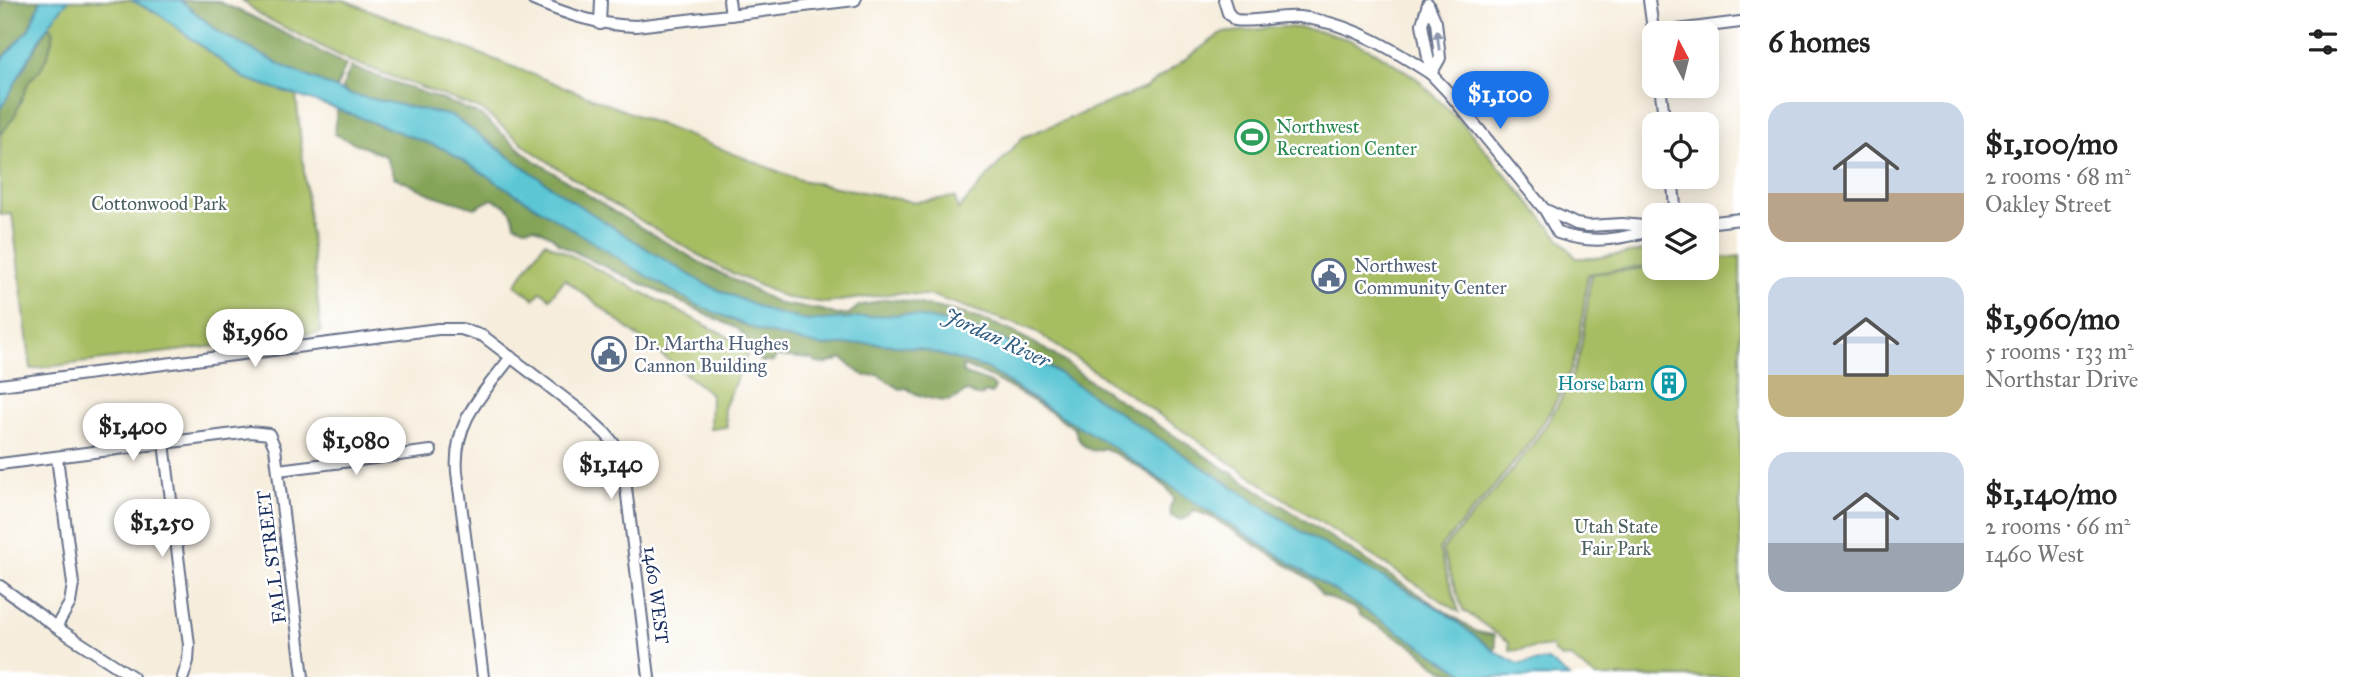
<!DOCTYPE html>
<html lang="en">
<head>
<meta charset="utf-8">
<style>
  :root { --surface:#fff; --page:#f6f6f6; --text:#222; --muted:#767676; --accent:#1a73e8 }
  body { margin:0; font-family:"IM FELL Great Primer",serif; background:var(--page); color:var(--text); height:100vh; display:flex; flex-direction:column; font-size:26px; white-space:nowrap }
  * { box-sizing:border-box; margin:0 }
  p { font-size:23px; color:var(--muted) }
  .icon { flex:none; width:38px; height:38px; fill:none; stroke:currentColor; stroke-width:2; stroke-linecap:round; stroke-linejoin:round }
  .map { position:relative; flex:1; overflow:hidden }
  .sheet { display:flex; flex-direction:column; background:var(--surface); width:630px }
  .sheet>* { flex:none }
  .needle { width:46px; rotate:353deg }
  .buttons { position:absolute; left:1642px; top:21px; display:grid; gap:14px }
  .buttons a { display:grid; place-items:center; width:77px; height:77px; border-radius:14px; background:var(--surface); box-shadow:0 4px 18px #0003; font-size:35px }
  .price { position:absolute; translate:-50% -60px; padding:0 16px; border-radius:24px; background:#fff; color:#222; font-size:23px; line-height:46px; filter:drop-shadow(0 2px 4px #0008) }
  .price::after { content:''; position:absolute; left:50%; top:42px; width:21px; height:16px; margin-left:-10px; background:inherit; clip-path:polygon(0 0,100% 0,50% 100%) }
  .price.selected { background:var(--accent); color:#fff }
  ul { padding:0; list-style:none }
  li { display:flex; align-items:center; gap:21px; height:175px; padding:0 28px }
  li span { display:grid; place-items:center; flex:none; width:196px; height:140px; border-radius:21px; color:#555 }
  li>.icon { margin-inline-start:auto }
  span .icon { width:84px; height:84px; fill:#fffc; stroke-width:1 }
  li b { font-size:30px }
  h2 { display:flex; justify-content:space-between; align-items:center; height:84px; padding:0 28px; font-size:30px }
  main { display:flex; flex:1; min-height:0 }
  .map>svg:first-child { display:block }
  .green { fill:#a7bd62; stroke:#617660; stroke-width:2 }
  .forest { fill:#85a458; stroke:#506a5b; stroke-width:2 }
  .water { fill:#5bc6d4; stroke:#3b7a99; stroke-width:2 }
  .lines { fill:none; stroke-linecap:round; stroke-linejoin:round }
  .street-casing { stroke:#68728a; stroke-width:14 }
  .street { stroke:#fff; stroke-width:10 }
  .oneway { fill:#8d97ae }
  .labels { text-anchor:middle; stroke-width:5; stroke-linejoin:round; paint-order:stroke }
  .leisure-label { font-size:19px; fill:#27864d; stroke:#fff; text-anchor:start }
  .park-label { font-size:19px; fill:#4c615f; stroke:#fff }
  .service-label { font-size:19px; fill:#4e5e75; stroke:#fff; text-anchor:start }
  .culture-label { font-size:19px; fill:#0d838f; stroke:#fff; text-anchor:end }
  .street-label { font-size:19px; fill:#1b2f5e; stroke:#fff }
  .water-label { font-size:21px; font-style:italic; fill:#2e5c81; stroke:#fff }
</style>
</head>
<body>
<main>
<div class="map">
<svg width="1740" height="677" viewBox="0 0 1740 677">
  <rect width="100%" height="100%" fill="#fff"/>
  <filter id="ink" filterUnits="userSpaceOnUse"><feTurbulence type="fractalNoise" baseFrequency=".0143" numOctaves="2"/><feDisplacementMap in="SourceGraphic" scale="14" xChannelSelector="R" yChannelSelector="G"/><feConvolveMatrix kernelMatrix="1 2 1 2 8 2 1 2 1" color-interpolation-filters="sRGB"/></filter>
  <filter id="wash" filterUnits="userSpaceOnUse"><feTurbulence type="fractalNoise" baseFrequency=".00686" numOctaves="4" result="noise"/><feDisplacementMap in="SourceGraphic" scale="28" xChannelSelector="R" yChannelSelector="G"/><feGaussianBlur stdDeviation="1.57" result="paint"/><feColorMatrix in="noise" values="0 0 0 0 0 0 0 0 0 0 0 0 0 0 0 0 0 1.4 0 .05"/><feComposite in="paint" operator="in"/></filter>
  <g filter="url(#wash)">
    <rect width="100%" height="100%" fill="#f6eddc"/>
    <g class="green">
      <path d="M 0,0 L 131,0 L 160,15 L 242,77 L 296,95 L 321,333 L 31,369 L 12,214 L 0,215 Z"/>
      <path d="M 242,0 L 344,0 L 800,180 L 914,202 L 955,197 L 958,210 L 1023,137 L 1145,88 L 1222,33 L 1279,27 L 1301,28 L 1324,32 L 1350,40 L 1376,52 L 1415,77 L 1465,126 L 1576,258 L 1594,258 L 1650,250 L 1654,253 L 1654,265 L 1588,274 C 1584,299 1582,335 1575,358 C 1550,433 1489,491 1439,549 L 1459,612 L 1286,500 L 1033,330 L 933,296 L 897,293 L 826,303 L 787,298 L 723,269 L 609,202 L 532,151 L 482,110 L 350,61 L 262,16 Z"/>
      <path d="M 545,242 L 750,348 L 724,408 L 727,427 L 710,429 L 711,394 L 565,279 L 550,298 L 541,291 L 534,299 L 515,285 Z"/>
      <path d="M 1740,256 L 1740,677 L 1595,677 L 1570,657 L 1561,658 L 1553,651 L 1552,646 L 1510,651 L 1509,642 L 1463,610 L 1442,550 C 1492,492 1554,434 1578,359 C 1585,334 1587,301 1591,274 L 1654,267 L 1706,268 L 1706,260 Z"/>
    </g>
    <g class="forest">
      <path d="M 4,0 L 41,0 L 29,29 L 0,62 L 0,10 Z"/>
      <path d="M 180,0 L 217,1 L 251,16 L 346,65 L 336,89 L 283,66 L 222,34 Z"/>
      <path d="M 48,27 L 52,27 L 54,32 L 48,55 L 40,70 L 29,81 L 15,115 L 0,136 L 0,108 Z"/>
      <path d="M 351,67 L 457,105 L 482,116 L 528,156 L 613,211 L 703,264 L 780,304 L 822,310 L 837,315 L 849,314 L 860,305 C 872,305 877,300 886,299 C 898,299 912,302 924,305 C 988,315 1039,340 1090,381 L 1477,632 L 1494,635 L 1496,647 L 1494,651 L 1443,611 L 1302,532 L 1040,361 L 999,338 L 950,323 L 852,320 L 808,321 L 768,312 L 705,284 L 647,249 L 569,199 L 454,117 L 349,94 L 342,88 Z"/>
      <path d="M 337,109 L 444,149 L 583,235 L 821,346 L 874,343 L 918,348 L 986,368 L 1040,403 L 1105,442 L 1470,677 L 1462,677 L 1442,669 L 1432,663 L 1419,650 L 1361,616 L 1356,609 L 1322,595 L 1311,580 L 1213,518 L 1194,510 L 1189,517 L 1181,520 L 1171,516 L 1170,507 L 1174,499 C 1167,480 1123,458 1104,448 C 1089,456 1078,443 1075,429 C 1049,410 992,374 962,366 L 963,373 L 991,383 L 995,388 L 992,394 L 984,392 L 983,395 L 976,396 L 966,391 C 961,395 957,399 951,400 C 941,403 913,395 907,388 L 900,389 L 878,375 L 866,376 L 857,371 L 842,358 C 832,363 819,368 812,359 L 776,356 L 773,362 L 762,362 C 750,352 749,336 736,328 L 593,261 L 559,244 L 553,237 L 542,231 L 534,227 L 525,228 L 515,224 C 512,208 507,205 492,199 L 475,208 L 433,195 L 394,177 L 385,156 L 334,134 Z"/>
    </g>
    <g class="water">
      <path d="M 41,0 L 69,0 C 39,31 23,73 0,109 L 0,62 L 29,29 Z"/>
      <path d="M 131,0 L 180,0 L 221,34 L 283,66 L 349,94 L 452,116 L 569,199 L 647,249 L 705,284 L 768,311 L 808,321 L 905,314 L 950,323 L 999,338 L 1040,361 L 1302,532 L 1443,611 L 1494,651 L 1518,664 L 1548,660 L 1569,677 L 1470,677 L 1190,499 L 1105,442 L 1040,403 L 986,368 L 918,348 L 874,343 L 821,346 L 763,332 L 697,305 L 645,275 L 444,149 L 337,109 L 244,78 L 159,14 Z"/>
    </g>
  </g>
  <g filter="url(#ink)">
    <g class="lines">
      <g class="street-casing">
        <g id="street">
          <path d="M 533,0 C 568,15 598,25 636,26 L 855,0"/>
          <path d="M 729,0 L 731,15"/>
          <path d="M 1224,0 L 1228,13 L 1235,20 C 1255,23 1278,15 1299,17 C 1348,22 1391,48 1431,74"/>
          <path d="M 1649,0 L 1654,37"/>
          <path d="M 1428,4 L 1422,24 L 1431,74 L 1449,93 L 1544,209 L 1576,224 L 1588,226 L 1622,224 L 1654,227"/>
          <path d="M 1428,4 L 1436,22 L 1440,58 L 1431,74"/>
          <path d="M 600,24 L 601,0"/>
          <path d="M 1653,33 L 1740,22"/>
          <path d="M 1660,86 L 1665,124"/>
          <path d="M 1672,177 L 1676,215"/>
          <path d="M 1546,212 L 1558,233 C 1593,245 1619,239 1654,230"/>
          <path d="M 1706,223 L 1740,219"/>
          <path d="M 0,385 L 438,329 L 461,329 L 483,336 L 581,411 L 606,434 L 615,445 L 624,471 L 649,677"/>
          <path d="M 164,443 L 189,645 L 188,661 L 183,677"/>
          <path d="M 0,464 L 250,432 L 269,434 L 275,448 L 303,677"/>
          <path d="M 278,470 L 431,451"/>
          <path d="M 0,586 L 56,627 L 133,677"/>
          <path d="M 56,627 L 70,603 L 73,584 L 57,457"/>
          <path d="M 483,677 L 457,472 C 453,421 482,395 511,357"/>
        </g>
      </g>
      <use href="#street" class="street"/>
    </g>
    <defs><path id="oneway-solid" d="M-6-.8H1V-3.2L6.5 0L1 3.2V.8H-6Z" transform="scale(1.75)"/></defs>
    <use class="oneway" href="#oneway-solid" transform="translate(1438 40) rotate(-97)"/>
  </g>
  <defs>
    <g id="stadium-ring" transform="scale(1.75)"><circle r="9.5" fill="#fff" stroke="#2e9e5b" stroke-width="1.5"/><path d="M0-5a6.5 5 0 1 0 0 10a6.5 5 0 1 0 0-10ZM-3.5-1.8h7v3.6h-7Z" fill="#2e9e5b"/></g>
    <g id="civic-ring" transform="scale(1.75)"><circle r="9.5" fill="#fff" stroke="#5c6f8a" stroke-width="1.5"/><path d="M-.6-6.5H3V-4.5H.6V-3L4-1V1h2V6H-6V1h2V-1L-.6-3ZM-1.2 2.5V6h2.4V2.5Z" fill="#5c6f8a"/></g>
    <g id="building-ring" transform="scale(1.75)"><circle r="9.5" fill="#fff" stroke="#0f9aa8" stroke-width="1.5"/><path d="M-4-6H4V6H1V3H-1V6H-4ZM-2.5-4.3h1.7v1.8h-1.7ZM.8-4.3h1.7v1.8H.8ZM-2.5-1h1.7V.8h-1.7ZM.8-1h1.7V.8H.8Z" fill="#0f9aa8"/></g>
  </defs>
  <g fill-rule="evenodd">
    <use href="#stadium-ring" x="1252" y="137"/>
    <use href="#civic-ring" x="1329" y="276"/>
    <use href="#civic-ring" x="609" y="354"/>
    <use href="#building-ring" x="1669" y="383"/>
  </g>
  <g class="labels">
    <g class="leisure-label">
      <text x="1276" y="133">Northwest<tspan x="1276" dy="22">Recreation Center</tspan></text>
    </g>
    <g class="park-label">
      <text x="159" y="210">Cottonwood Park</text>
      <text x="1616" y="533">Utah State<tspan x="1616" dy="22">Fair Park</tspan></text>
    </g>
    <g class="service-label">
      <text x="1354" y="272">Northwest<tspan x="1354" dy="22">Community Center</tspan></text>
      <text x="634" y="350">Dr. Martha Hughes<tspan x="634" dy="22">Cannon Building</tspan></text>
    </g>
    <g class="culture-label">
      <text x="1644" y="390">Horse barn</text>
    </g>
    <g class="street-label">
      <text transform="translate(271 557) rotate(-97)" y="7">FALL STREET</text>
      <text transform="translate(657 595) rotate(83)" y="7">1460 WEST</text>
    </g>
    <g class="water-label">
      <text transform="translate(997 338) rotate(25)" y="7">Jordan River</text>
    </g>
  </g>
</svg>
<div class="buttons">
<a><svg class="needle" viewBox="-14 -14 28 28"><path d="M0-13l5 13h-10z" fill="#e53935"/><path d="M0 13l5-13h-10z" fill="#767676"/></svg></a>
<a><svg class="icon" aria-label="locate" viewBox="0 0 24 24"><circle cx="12" cy="12" r="6"/><path d="M12 2v4M12 18v4M2 12h4M18 12h4"/></svg></a>
<a><svg class="icon" aria-label="layers" viewBox="0 0 24 24"><path d="M12 4l9 5-9 5-9-5zM3 14l9 5 9-5"/></svg></a>
</div>
<b class="price selected" style="left:1500px;top:131px">$1,100</b>
<b class="price" style="left:255px;top:369px">$1,960</b>
<b class="price" style="left:133px;top:463px">$1,400</b>
<b class="price" style="left:356px;top:477px">$1,080</b>
<b class="price" style="left:611px;top:501px">$1,140</b>
<b class="price" style="left:162px;top:559px">$1,250</b>
</div>
<section class="sheet">
<h2>6 homes<svg class="icon" aria-label="filters" viewBox="0 0 24 24"><path d="M4 7h16M4 17h16"/><circle cx="9" cy="7" r="2"/><circle cx="15" cy="17" r="2"/></svg></h2>
<ul>
<li><span style="background:linear-gradient(#c9d6e8 65%,#b9a48a 0)"><svg class="icon" aria-label="home" viewBox="0 0 24 24"><path d="M3 11l9-7 9 7M6 9v11h12V9"/></svg></span><div><b>$1,100/mo</b><p>2 rooms · 68 m²</p><p>Oakley Street</p></div></li>
<li><span style="background:linear-gradient(#c9d6e8 70%,#c2b280 0)"><svg class="icon" aria-label="home" viewBox="0 0 24 24"><path d="M3 11l9-7 9 7M6 9v11h12V9"/></svg></span><div><b>$1,960/mo</b><p>5 rooms · 133 m²</p><p>Northstar Drive</p></div></li>
<li><span style="background:linear-gradient(#c9d6e8 65%,#9aa5b1 0)"><svg class="icon" aria-label="home" viewBox="0 0 24 24"><path d="M3 11l9-7 9 7M6 9v11h12V9"/></svg></span><div><b>$1,140/mo</b><p>2 rooms · 66 m²</p><p>1460 West</p></div></li>
</ul>
</section>
</main>
</body>
</html>
